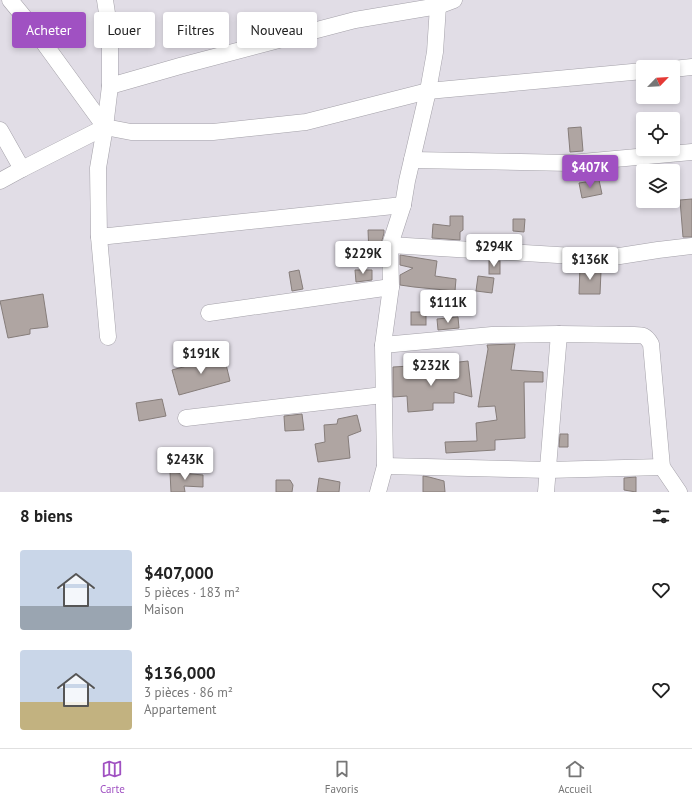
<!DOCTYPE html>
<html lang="fr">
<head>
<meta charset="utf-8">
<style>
  :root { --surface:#fff; --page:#f6f6f6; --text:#222; --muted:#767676; --line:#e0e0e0; --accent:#a051c2 }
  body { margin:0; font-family:"PT Sans",sans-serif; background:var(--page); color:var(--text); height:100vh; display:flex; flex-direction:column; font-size:15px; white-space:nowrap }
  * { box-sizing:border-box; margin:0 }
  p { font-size:13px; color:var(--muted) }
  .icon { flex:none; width:22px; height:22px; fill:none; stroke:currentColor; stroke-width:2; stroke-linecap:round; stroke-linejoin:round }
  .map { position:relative; height:492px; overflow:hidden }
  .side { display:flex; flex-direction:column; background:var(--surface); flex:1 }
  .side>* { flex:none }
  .banner { position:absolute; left:12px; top:12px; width:400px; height:36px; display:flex; gap:8px }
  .needle { width:26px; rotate:65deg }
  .tools { position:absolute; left:636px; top:60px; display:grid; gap:8px }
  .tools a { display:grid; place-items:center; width:44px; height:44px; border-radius:4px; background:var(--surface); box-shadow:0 2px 6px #0003; font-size:20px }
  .price { position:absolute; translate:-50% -34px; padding:0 9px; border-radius:4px; background:#fff; color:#222; font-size:13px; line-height:26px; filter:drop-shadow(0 1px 2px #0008) }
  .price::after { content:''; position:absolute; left:50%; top:24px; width:12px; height:9px; margin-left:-6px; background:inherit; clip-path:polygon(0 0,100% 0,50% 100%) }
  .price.active { background:var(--accent); color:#fff }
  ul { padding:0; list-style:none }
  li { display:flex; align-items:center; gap:12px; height:100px; padding:0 20px }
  li span { display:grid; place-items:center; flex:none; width:112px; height:80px; border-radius:4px; color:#555 }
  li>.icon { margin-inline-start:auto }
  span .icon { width:48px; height:48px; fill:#fffc; stroke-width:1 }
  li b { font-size:17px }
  h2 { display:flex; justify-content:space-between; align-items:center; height:48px; padding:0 20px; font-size:17px }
  .chip { padding:0 14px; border-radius:4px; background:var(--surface); box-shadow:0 2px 6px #0003; font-size:14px; line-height:36px }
  .chip.active { background:var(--accent); color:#fff }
  .tabs { display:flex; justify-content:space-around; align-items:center; height:56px; border-top:1px solid var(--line); background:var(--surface); font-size:11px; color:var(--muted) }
  .tabs a { display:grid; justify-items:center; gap:2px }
  .tabs .active { color:var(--accent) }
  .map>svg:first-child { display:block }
  .building { fill:#afa5a2; stroke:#867d7a }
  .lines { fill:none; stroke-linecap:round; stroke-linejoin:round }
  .minor-casing { stroke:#a4a1a9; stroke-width:17 }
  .minor { stroke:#fff; stroke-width:16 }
</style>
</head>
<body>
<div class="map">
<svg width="692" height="492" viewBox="0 0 692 492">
  <rect width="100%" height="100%" fill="#e1dde6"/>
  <g class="building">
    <path d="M 581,127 L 583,151 L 570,152 L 568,128 Z"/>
    <path d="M 599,180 L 602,194 L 582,198 L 579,183 Z"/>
    <path d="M 692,199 L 692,237 L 683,237 L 680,200 Z"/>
    <path d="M 450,216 L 463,216 L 463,230 L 460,232 L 460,240 L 432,238 L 433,224 L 450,226 Z"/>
    <path d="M 513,219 L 525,219 L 524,232 L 513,231 Z"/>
    <path d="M 368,230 L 384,230 L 384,233 L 381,244 L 381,253 L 369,254 Z"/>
    <path d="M 400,255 L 437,261 L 435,276 L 456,279 L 455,291 L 414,287 L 400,285 L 400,275 L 413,268 L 400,265 Z"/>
    <rect x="489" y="261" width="11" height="13"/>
    <path d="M 580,266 L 591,267 L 591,271 L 601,271 L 600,294 L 579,294 Z"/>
    <path d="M 299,270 L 303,289 L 292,291 L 289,272 Z"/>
    <path d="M 355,270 L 372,270 L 372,280 L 356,282 Z"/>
    <path d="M 478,276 L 494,278 L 492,293 L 476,291 Z"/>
    <path d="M 43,294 L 48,327 L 30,329 L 30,334 L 8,338 L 0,301 Z"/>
    <rect x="411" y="312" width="15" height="13"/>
    <path d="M 458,317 L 459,328 L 438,330 L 437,319 Z"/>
    <path d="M 515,344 L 511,370 L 543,372 L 543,382 L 524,382 L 525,438 L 495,440 L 495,450 L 446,453 L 445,442 L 477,441 L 476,423 L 497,420 L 495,406 L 478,407 L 488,349 L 487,345 Z"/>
    <path d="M 224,356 L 230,381 L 179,395 L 172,370 Z"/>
    <path d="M 468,361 L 472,397 L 454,392 L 454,403 L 433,403 L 433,410 L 408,412 L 407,396 L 393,397 L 393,367 L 410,366 L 411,378 L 452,375 L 450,363 Z"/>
    <path d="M 162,399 L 166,416 L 139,421 L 136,403 Z"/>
    <path d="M 302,414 L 304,430 L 285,431 L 284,416 Z"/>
    <path d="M 357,415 L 361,431 L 348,436 L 350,458 L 318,462 L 315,444 L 325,442 L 324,425 L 337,424 L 338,419 Z"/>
    <path d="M 560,434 L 568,434 L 568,447 L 559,447 Z"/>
    <path d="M 170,472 L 203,475 L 203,487 L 184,486 L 185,492 L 171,492 Z"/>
    <path d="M 423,476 L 429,477 L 444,481 L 445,492 L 423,492 Z"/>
    <path d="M 636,477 L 636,492 L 624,490 L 624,478 Z"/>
    <path d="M 319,478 L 340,482 L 339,492 L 317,492 Z"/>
    <path d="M 276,480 L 290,480 L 293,485 L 292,492 L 276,492 Z"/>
  </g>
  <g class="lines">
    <g class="minor-casing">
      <g id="minor">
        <path d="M 10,0 L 33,28 L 105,127"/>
        <path d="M 105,0 L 110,33 L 110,86 L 105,127 L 98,168 L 99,237 L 108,337"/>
        <path d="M 673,69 L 692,67"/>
        <path d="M 110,86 L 180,66 L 355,20 L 438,6 L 454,0"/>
        <path d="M 0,130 L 22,169"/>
        <path d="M 412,160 L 571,163 L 692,152"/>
        <path d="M 0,181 L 22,169 L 105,127 L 131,132 L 213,132 L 306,122 L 428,91 L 643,71"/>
        <path d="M 99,237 L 403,205"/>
        <path d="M 390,245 L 607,258 L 658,250 L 692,246"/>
        <path d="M 209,313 L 391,287"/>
        <path d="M 383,345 L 492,335 L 559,334 L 631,335 C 642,335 645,334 651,344 L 662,467 L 679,492"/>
        <path d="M 186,418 L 383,395"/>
        <path d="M 385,466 L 548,470 L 662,467"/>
        <path d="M 378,492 L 385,466 L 383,345 L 391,287 L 390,245 L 403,205 L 407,181 L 428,91 L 435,52 L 438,6"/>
        <path d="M 546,492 L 559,334"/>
      </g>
    </g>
    <use href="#minor" class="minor"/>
  </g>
</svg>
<div class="tools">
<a><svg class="needle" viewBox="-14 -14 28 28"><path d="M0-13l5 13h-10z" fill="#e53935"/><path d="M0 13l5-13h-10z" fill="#767676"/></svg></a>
<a><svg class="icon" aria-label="locate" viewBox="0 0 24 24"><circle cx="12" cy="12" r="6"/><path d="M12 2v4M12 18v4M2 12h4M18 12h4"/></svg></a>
<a><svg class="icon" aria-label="layers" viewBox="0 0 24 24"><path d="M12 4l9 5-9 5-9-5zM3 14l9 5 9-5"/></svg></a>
</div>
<b class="price active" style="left:590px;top:189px">$407K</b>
<b class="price" style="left:494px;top:268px">$294K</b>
<b class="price" style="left:363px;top:275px">$229K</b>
<b class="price" style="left:590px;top:281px">$136K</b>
<b class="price" style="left:448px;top:324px">$111K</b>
<b class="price" style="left:201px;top:375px">$191K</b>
<b class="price" style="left:431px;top:387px">$232K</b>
<b class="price" style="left:185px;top:481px">$243K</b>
<div class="banner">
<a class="chip active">Acheter</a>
<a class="chip">Louer</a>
<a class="chip">Filtres</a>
<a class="chip">Nouveau</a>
</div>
</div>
<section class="side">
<h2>8 biens<svg class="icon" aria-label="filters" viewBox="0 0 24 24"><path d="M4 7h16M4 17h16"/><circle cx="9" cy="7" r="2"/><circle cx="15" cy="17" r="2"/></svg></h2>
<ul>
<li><span style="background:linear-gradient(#c9d6e8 70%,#9aa5b1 0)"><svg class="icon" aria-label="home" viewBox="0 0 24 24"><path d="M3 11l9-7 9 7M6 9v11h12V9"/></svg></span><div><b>$407,000</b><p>5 pièces · 183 m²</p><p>Maison</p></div><svg class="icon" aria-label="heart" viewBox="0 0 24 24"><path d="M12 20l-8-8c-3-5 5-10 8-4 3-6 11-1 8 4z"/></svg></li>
<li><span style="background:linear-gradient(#c9d6e8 65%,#c2b280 0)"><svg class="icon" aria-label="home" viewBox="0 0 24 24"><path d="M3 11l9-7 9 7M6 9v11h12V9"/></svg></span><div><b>$136,000</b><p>3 pièces · 86 m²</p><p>Appartement</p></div><svg class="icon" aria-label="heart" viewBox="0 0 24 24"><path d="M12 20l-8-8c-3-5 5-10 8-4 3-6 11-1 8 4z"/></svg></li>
</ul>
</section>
<nav class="tabs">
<a class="active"><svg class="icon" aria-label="map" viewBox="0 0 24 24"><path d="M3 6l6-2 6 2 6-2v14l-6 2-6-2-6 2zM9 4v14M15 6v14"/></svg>Carte</a>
<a><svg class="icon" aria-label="saved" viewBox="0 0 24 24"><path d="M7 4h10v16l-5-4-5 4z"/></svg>Favoris</a>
<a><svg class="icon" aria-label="home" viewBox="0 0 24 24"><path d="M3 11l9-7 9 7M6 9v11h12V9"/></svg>Accueil</a>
</nav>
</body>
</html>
